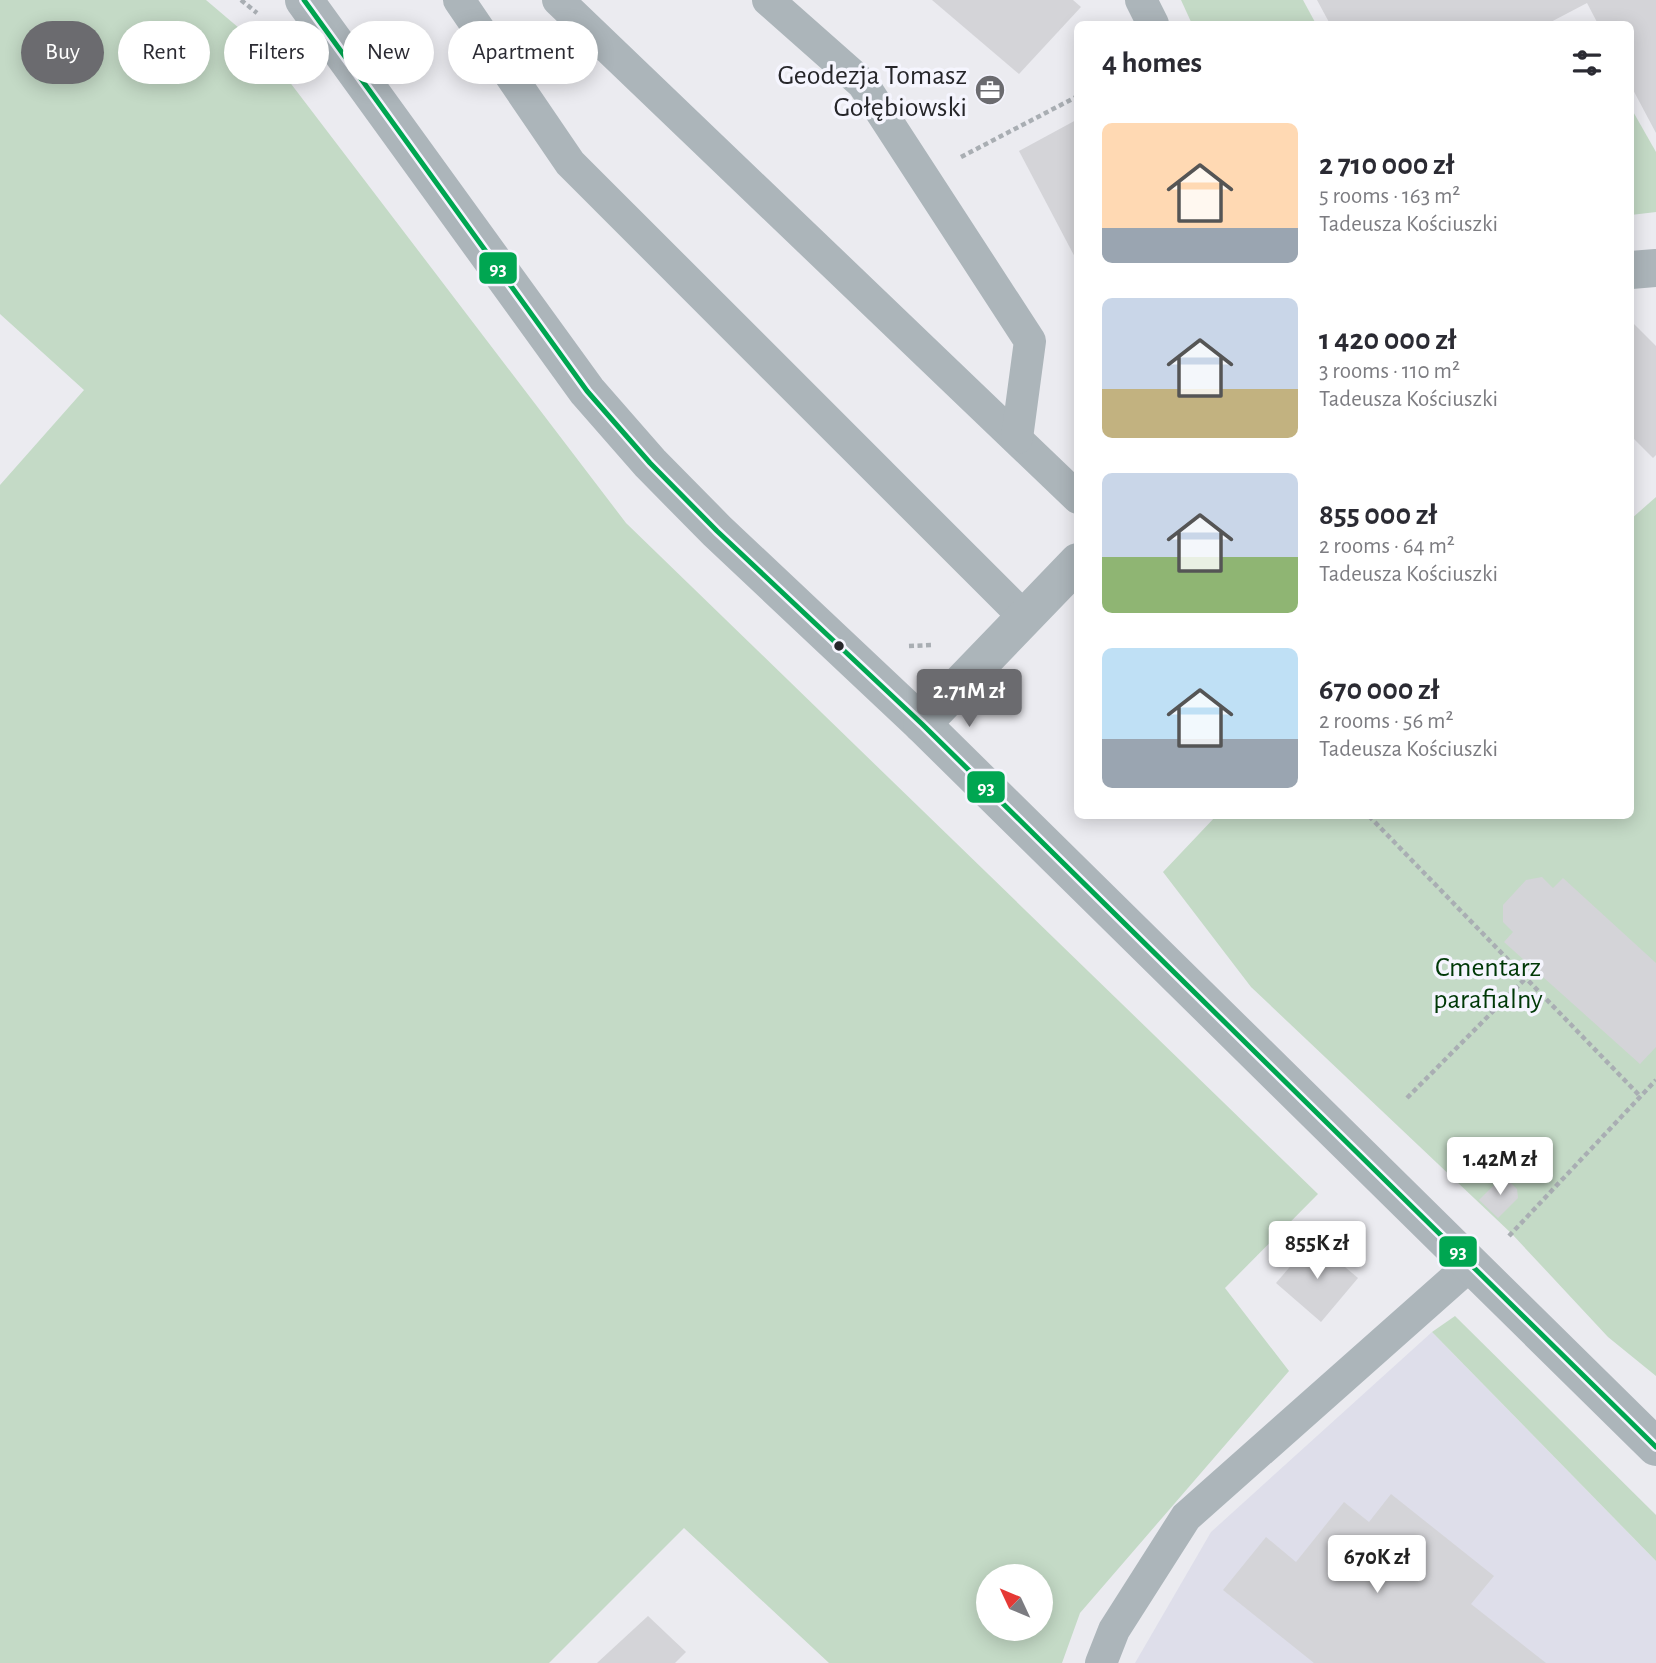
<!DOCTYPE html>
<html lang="en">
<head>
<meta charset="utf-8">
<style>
  :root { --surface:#fff; --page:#f2f2f3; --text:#2b2b33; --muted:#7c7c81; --accent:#6b6b6f }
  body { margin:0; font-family:"Alegreya Sans",sans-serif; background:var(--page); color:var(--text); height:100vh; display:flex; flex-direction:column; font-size:26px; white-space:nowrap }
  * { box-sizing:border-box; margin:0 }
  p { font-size:23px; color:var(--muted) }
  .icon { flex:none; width:38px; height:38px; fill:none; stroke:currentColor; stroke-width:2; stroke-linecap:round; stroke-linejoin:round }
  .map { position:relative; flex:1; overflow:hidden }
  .sheet { position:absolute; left:1074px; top:21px; width:560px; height:798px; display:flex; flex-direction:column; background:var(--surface); border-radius:10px; box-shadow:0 4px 18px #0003 }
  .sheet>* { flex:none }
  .guide { position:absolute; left:21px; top:21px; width:665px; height:63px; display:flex; gap:14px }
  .needle { width:46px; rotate:314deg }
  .tools { position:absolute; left:976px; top:1564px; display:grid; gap:14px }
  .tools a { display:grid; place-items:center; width:77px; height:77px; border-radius:50%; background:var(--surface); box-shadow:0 4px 18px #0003; font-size:35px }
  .price { position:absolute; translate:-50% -60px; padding:0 16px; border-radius:7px; background:#fff; color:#222; font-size:23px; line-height:46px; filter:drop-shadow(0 2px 4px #0008) }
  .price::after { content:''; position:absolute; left:50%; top:42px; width:21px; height:16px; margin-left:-10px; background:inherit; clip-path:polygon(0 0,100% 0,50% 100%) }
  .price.selected { background:var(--accent); color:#fff }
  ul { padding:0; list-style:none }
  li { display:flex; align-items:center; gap:21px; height:175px; padding:0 28px }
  li span { display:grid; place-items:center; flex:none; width:196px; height:140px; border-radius:10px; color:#555 }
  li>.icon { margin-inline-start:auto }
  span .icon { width:84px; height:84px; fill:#fffc; stroke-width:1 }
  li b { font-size:30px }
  h2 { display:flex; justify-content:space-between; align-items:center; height:84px; padding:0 28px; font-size:30px }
  .tag { padding:0 24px; border-radius:32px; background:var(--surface); box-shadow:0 4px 18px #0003; font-size:24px; line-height:63px }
  .tag.selected { background:var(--accent); color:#fff }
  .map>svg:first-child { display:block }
  .built { fill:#dedeea }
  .green { fill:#c4dac6; fill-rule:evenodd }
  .building { fill:#d4d4d8 }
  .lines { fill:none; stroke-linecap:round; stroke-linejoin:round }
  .path { stroke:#a9aeb3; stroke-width:4.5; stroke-dasharray:5 3.5; stroke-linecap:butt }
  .service { stroke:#acb5ba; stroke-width:32 }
  .minor { stroke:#acb5ba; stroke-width:38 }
  .bus-1-casing { stroke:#f5f5fe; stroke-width:10 }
  .bus-1 { stroke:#00a651; stroke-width:5 }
  .bus-dot { fill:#26262a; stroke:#f5f5fe; stroke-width:2.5 }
  .labels { text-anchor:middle; stroke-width:7; stroke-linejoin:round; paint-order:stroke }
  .poi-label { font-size:28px; fill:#26262a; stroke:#f5f5fe; text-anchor:end }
  .park-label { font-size:28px; fill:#003907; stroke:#f5f5fe }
  .line-badge { stroke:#f5f5fe; stroke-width:2.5 }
  .badge-label { font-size:19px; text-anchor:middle; font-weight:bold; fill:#fff }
</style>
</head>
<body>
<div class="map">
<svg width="1656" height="1663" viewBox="0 0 1656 1663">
  <rect width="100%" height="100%" fill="#ebebf0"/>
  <path class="built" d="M 1432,1332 L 1656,1561 L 1656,1663 L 1135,1663 L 1211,1532 Z"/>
  <g class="green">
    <path d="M 0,0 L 206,0 L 266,51 L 626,523 L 1318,1194 L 1225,1288 L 1289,1371 L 1080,1613 L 1062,1663 L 829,1663 L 684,1528 L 549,1663 L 0,1663 L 0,485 L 84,390 L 0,314 ZM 989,1577 L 1041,1577 L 1041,1629 L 989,1629 Z"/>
    <path d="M 1181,0 L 1303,0 L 1316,24 L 1192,24 Z"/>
    <path d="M 1631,108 L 1656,152 L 1656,212 L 1631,215 Z"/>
    <path d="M 1656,497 L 1656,1376 L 1608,1337 L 1512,1234 L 1251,987 L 1163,872 L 1216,816 L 1631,816 L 1631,519 Z"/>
    <path d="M 1455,1316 L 1656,1515 L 1656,1561 L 1432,1332 Z"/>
  </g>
  <g class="building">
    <path d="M 932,0 L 1073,0 L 1081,7 L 1019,74 Z"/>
    <path d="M 1317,0 L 1656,0 L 1656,133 L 1631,86 L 1631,24 L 1598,24 L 1587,3 L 1547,24 L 1330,24 Z"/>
    <path d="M 1078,119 L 1078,263 L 1019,151 Z"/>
    <path d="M 1631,321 L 1656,346 L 1656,455 L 1653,458 L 1631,436 Z"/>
    <path d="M 1542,877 L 1553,888 L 1563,878 L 1656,963 L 1656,1047 L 1640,1064 L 1504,942 L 1513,932 L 1503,922 L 1503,905 L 1526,880 Z"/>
    <path d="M 1499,1180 L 1508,1180 L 1517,1189 L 1518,1198 L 1498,1218 L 1479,1200 Z"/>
    <path d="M 1313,1240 L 1358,1278 L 1321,1322 L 1276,1283 Z"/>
    <path d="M 1391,1494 L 1494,1576 L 1471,1604 L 1546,1663 L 1314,1663 L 1223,1590 L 1266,1537 L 1296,1562 L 1344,1502 L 1369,1522 Z"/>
    <path d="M 648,1616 L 686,1652 L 675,1663 L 597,1663 Z"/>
  </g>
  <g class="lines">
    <g class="path">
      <path d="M 241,0 L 257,13"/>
      <path d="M 961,157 L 1078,96"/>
      <path d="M 909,646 L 932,645"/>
      <path d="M 1369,816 L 1640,1096"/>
      <path d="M 1407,1098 L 1526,978"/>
      <path d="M 1509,1236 L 1656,1080"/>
    </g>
    <g class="service">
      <path d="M 459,0 L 570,163 L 1025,618"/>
      <path d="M 558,0 L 1078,498"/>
      <path d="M 768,0 L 863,84 L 1030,341 L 1017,438"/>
      <path d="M 1141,0 L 1153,24"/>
      <path d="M 1101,1663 L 1114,1630 L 1186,1517 L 1469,1266"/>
    </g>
    <g class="minor">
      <path d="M 304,0 L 587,391 L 650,463 L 717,531 L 922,724 L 1656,1447"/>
      <path d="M 1631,270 L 1656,268"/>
      <path d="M 922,724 L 1078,562"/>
    </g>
    <g class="bus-1-casing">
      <path id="bus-1" d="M 304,0 L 587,391 L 650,463 L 717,531 L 922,724 L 1656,1447"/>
    </g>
    <use href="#bus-1" class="bus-1"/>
  </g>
  <defs>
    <g id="office-disc" transform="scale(1.575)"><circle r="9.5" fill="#6b6b6f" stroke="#f5f5fe"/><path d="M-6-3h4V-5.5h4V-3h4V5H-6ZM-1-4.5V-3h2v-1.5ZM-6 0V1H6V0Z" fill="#fff"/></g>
  </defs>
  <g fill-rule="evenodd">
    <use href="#office-disc" x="990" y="90"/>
  </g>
  <circle class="bus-dot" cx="839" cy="646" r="6"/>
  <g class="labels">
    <g class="poi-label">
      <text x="967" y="84">Geodezja Tomasz<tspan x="967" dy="32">Gołębiowski</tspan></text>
    </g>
    <g class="park-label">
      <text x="1488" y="976">Cmentarz<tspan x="1488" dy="32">parafialny</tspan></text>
    </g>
  </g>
  <g class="line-badge">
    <rect x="478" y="251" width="40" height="34" rx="7" fill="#00a651"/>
    <rect x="966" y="770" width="40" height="34" rx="7" fill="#00a651"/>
    <rect x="1438" y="1235" width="40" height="33" rx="7" fill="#00a651"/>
  </g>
  <g class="badge-label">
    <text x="498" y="275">93</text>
    <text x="986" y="794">93</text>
    <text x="1458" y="1258">93</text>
  </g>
</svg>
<div class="tools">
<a><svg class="needle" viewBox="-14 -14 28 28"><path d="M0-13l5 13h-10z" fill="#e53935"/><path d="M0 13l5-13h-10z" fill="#7c7c81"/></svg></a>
</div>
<b class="price selected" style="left:969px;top:729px">2.71M zł</b>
<b class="price" style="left:1500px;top:1197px">1.42M zł</b>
<b class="price" style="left:1317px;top:1281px">855K zł</b>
<b class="price" style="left:1377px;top:1595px">670K zł</b>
<div class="guide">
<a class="tag selected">Buy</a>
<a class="tag">Rent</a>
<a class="tag">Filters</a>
<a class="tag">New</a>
<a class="tag">Apartment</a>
</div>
<section class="sheet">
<h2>4 homes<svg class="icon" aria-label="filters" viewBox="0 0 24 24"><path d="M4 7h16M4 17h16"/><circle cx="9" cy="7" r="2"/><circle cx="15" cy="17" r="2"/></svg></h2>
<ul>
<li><span style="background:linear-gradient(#ffd9b3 75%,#9aa5b1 0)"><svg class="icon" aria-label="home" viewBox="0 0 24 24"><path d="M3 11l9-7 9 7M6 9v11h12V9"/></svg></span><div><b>2 710 000 zł</b><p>5 rooms · 163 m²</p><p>Tadeusza Kościuszki</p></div></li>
<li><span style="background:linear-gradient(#c9d6e8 65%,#c2b280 0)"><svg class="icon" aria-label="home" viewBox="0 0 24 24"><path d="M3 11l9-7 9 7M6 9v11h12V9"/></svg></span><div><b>1 420 000 zł</b><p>3 rooms · 110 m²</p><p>Tadeusza Kościuszki</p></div></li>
<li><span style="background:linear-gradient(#c9d6e8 60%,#8fb573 0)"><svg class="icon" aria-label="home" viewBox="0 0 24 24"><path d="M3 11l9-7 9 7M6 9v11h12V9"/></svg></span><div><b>855 000 zł</b><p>2 rooms · 64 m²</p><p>Tadeusza Kościuszki</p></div></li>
<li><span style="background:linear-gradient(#bfe0f5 65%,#9aa5b1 0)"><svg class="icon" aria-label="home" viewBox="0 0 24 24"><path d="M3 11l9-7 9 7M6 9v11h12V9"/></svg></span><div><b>670 000 zł</b><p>2 rooms · 56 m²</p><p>Tadeusza Kościuszki</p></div></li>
</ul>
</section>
</div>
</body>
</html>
